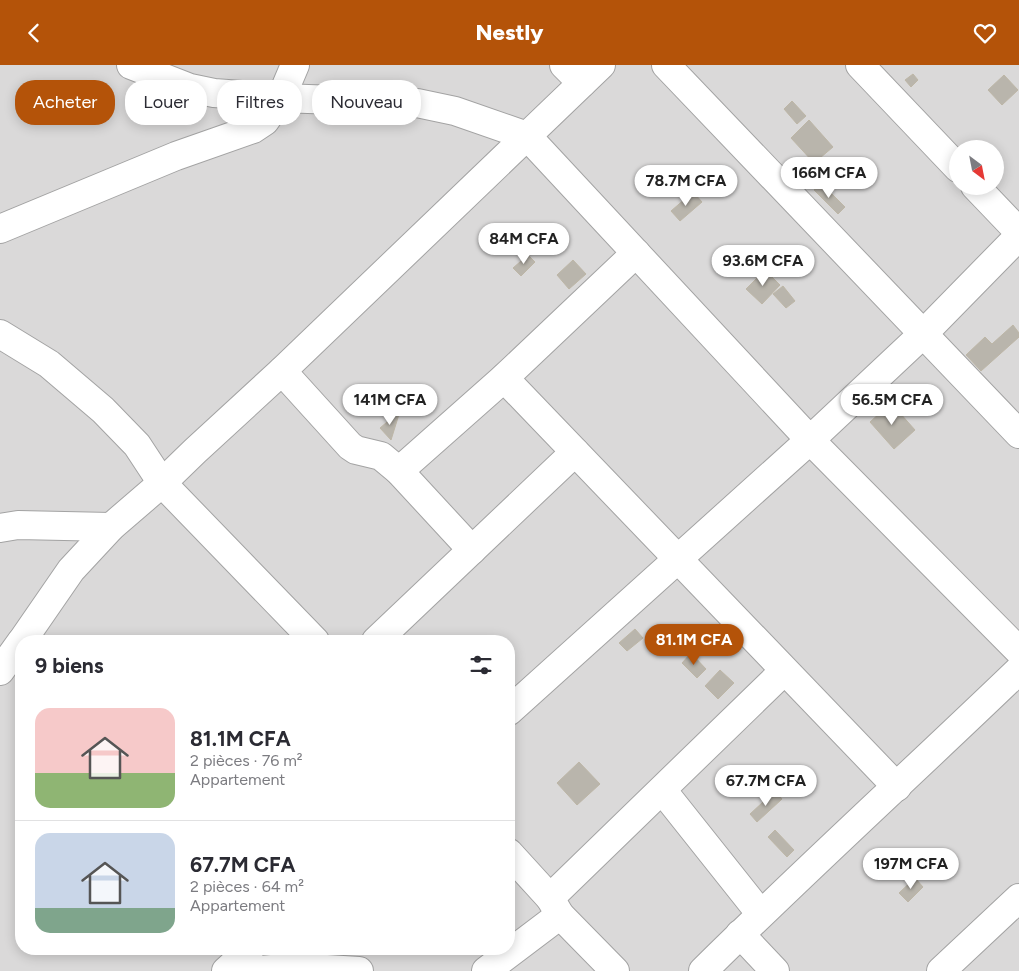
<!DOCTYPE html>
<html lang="fr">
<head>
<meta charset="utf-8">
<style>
  :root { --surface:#fff; --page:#f7f7f7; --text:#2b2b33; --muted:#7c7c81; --line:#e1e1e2; --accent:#b45309 }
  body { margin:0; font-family:Figtree,sans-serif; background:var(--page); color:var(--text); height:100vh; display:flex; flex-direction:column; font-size:19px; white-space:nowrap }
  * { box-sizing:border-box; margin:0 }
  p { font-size:16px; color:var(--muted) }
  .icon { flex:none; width:28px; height:28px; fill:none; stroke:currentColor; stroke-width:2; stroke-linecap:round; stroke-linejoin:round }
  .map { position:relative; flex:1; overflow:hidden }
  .details { position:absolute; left:15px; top:570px; width:500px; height:320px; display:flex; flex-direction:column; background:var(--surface); border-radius:20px; box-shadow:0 2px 12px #0003 }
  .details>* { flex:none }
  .top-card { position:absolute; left:15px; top:15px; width:500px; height:45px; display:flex; gap:10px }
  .needle { width:32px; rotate:148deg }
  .buttons { position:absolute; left:949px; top:75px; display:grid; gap:10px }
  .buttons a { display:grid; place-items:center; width:55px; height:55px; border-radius:50%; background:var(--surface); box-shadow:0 2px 12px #0003; font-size:25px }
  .price { position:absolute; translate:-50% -42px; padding:0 11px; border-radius:18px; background:#fff; color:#222; font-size:16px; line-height:32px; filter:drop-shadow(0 1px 2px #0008) }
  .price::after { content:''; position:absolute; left:50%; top:30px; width:15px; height:11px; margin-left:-8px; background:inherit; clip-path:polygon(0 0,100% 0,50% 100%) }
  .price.selected { background:var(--accent); color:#fff }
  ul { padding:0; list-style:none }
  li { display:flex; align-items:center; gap:15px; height:125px; padding:0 20px }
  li+li { border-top:1px solid var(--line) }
  li span { display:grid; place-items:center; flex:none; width:140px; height:100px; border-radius:15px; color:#555 }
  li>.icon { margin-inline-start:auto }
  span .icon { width:60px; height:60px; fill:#fffc; stroke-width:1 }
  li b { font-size:21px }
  h2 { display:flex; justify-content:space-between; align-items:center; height:60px; padding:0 20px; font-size:21px }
  .chip { padding:0 18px; border-radius:20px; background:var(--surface); box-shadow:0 2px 12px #0003; font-size:18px; line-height:45px }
  .chip.selected { background:var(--accent); color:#fff }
  header { display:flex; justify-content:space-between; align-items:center; height:65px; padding:0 20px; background:var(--accent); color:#fff; font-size:22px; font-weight:800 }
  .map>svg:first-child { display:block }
  .residential { fill:#dad9d9; fill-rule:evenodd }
  .building { fill:#b9b5ac; stroke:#bdb6a6 }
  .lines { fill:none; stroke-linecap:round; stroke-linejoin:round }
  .minor-casing { stroke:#a3a3a3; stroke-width:30 }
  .minor { stroke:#fff; stroke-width:28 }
</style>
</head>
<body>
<header><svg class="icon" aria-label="back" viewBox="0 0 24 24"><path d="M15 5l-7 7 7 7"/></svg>Nestly<svg class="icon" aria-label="heart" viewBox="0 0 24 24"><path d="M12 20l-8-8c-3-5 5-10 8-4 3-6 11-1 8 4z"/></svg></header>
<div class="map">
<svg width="1019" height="906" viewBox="0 0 1019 906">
  <rect width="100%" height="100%" fill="#edece2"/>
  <path class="residential" d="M 0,0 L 1019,0 L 1019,906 L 0,906 ZM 958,84 L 995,84 L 995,121 L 958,121 ZM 21,576 L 509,576 L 509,884 L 21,884 Z"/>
  <g class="building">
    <path d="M 913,9 L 918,15 L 911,22 L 905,15 Z"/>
    <path d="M 1004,10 L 1018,25 L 1002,40 L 988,25 Z"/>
    <path d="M 792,36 L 806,51 L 797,59 L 784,44 Z"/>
    <path d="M 809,55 L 833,82 L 814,98 L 791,73 Z"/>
    <path d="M 821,118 L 845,142 L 838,149 L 814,125 Z"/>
    <path d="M 693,127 L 702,137 L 680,156 L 671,146 Z"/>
    <path d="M 528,190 L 535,197 L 521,211 L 513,203 Z"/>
    <path d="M 573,195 L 586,209 L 569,224 L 557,210 Z"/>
    <path d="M 765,205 L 780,220 L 762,239 L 746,224 Z"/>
    <path d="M 783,221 L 795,236 L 786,243 L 773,229 Z"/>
    <path d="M 1013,260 L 1019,268 L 1019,272 L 981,306 L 966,290 L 985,272 L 992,279 Z"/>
    <path d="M 891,338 L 915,365 L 894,384 L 870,357 Z"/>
    <path d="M 400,346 L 391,375 L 380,363 Z"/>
    <path d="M 635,564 L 643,573 L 627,586 L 619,578 Z"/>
    <path d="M 691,588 L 706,604 L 697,613 L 682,598 Z"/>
    <path d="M 720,605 L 734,618 L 718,634 L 705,621 Z"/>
    <path d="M 579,697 L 600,719 L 577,740 L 557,718 Z"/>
    <path d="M 775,726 L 782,734 L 757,757 L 750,749 Z"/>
    <path d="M 775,765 L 794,785 L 787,792 L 768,772 Z"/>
    <path d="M 915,813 L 923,822 L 908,837 L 899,828 Z"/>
  </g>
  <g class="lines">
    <g class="minor-casing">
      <g id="minor">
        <path d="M 131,0 L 190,23 L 214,28 L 281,33 L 417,38 L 455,46 L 527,71 L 810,375 L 923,269 L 1019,171"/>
        <path d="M 564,0 L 582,18"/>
        <path d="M 666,0 L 1019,369"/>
        <path d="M 860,0 L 958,103"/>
        <path d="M 975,121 L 1019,167"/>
        <path d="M 0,164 L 176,91 L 253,64 L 265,56 L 281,33 L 295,0"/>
        <path d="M 0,269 L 49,299 L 103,345 L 137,380 L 162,418 L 315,576"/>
        <path d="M 282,306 L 350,381 L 356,385 L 381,391 L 399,406 L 472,485"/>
        <path d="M 504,313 L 897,722"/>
        <path d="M 399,406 L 504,313 L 636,188"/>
        <path d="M 0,463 L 18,460 L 111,462"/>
        <path d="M 22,576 L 71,505 L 111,462 L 162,418 L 195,386 L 282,306 L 601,0"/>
        <path d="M 376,576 L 575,387"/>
        <path d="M 0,606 L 21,577"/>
        <path d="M 509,646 L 810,375 L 1019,586"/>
        <path d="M 663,726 L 760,848"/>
        <path d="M 509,788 L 550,833 L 560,850 L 615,906"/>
        <path d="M 550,833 L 784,606"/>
        <path d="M 740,869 L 775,906"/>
        <path d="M 226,906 L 250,884"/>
        <path d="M 250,906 L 294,902 L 359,906"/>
        <path d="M 486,906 L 560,850"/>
        <path d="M 703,906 C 806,804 914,706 1019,605"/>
        <path d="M 941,906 L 1019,833"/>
      </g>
    </g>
    <use href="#minor" class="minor"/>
  </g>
</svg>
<div class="buttons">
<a><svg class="needle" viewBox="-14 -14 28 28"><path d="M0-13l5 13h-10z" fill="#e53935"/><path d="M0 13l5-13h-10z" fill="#7c7c81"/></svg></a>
</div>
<b class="price" style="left:829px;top:134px">166M CFA</b>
<b class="price" style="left:686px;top:142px">78.7M CFA</b>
<b class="price" style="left:524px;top:200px">84M CFA</b>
<b class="price" style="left:763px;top:222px">93.6M CFA</b>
<b class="price" style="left:390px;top:361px">141M CFA</b>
<b class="price" style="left:892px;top:361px">56.5M CFA</b>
<b class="price selected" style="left:694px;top:601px">81.1M CFA</b>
<b class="price" style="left:766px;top:742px">67.7M CFA</b>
<b class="price" style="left:911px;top:825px">197M CFA</b>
<div class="top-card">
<a class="chip selected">Acheter</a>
<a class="chip">Louer</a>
<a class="chip">Filtres</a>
<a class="chip">Nouveau</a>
</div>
<section class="details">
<h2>9 biens<svg class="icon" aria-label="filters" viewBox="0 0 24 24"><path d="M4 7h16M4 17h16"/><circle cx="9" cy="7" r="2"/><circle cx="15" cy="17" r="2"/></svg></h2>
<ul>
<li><span style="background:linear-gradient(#f6c9c9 65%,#8fb573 0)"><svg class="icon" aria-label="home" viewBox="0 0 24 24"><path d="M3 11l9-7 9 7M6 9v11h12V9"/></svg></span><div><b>81.1M CFA</b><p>2 pièces · 76 m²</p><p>Appartement</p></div></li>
<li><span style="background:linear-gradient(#c9d6e8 75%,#7fa58c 0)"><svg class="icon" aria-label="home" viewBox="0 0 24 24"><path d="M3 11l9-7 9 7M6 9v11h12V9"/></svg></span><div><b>67.7M CFA</b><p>2 pièces · 64 m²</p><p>Appartement</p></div></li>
</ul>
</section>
</div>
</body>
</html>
